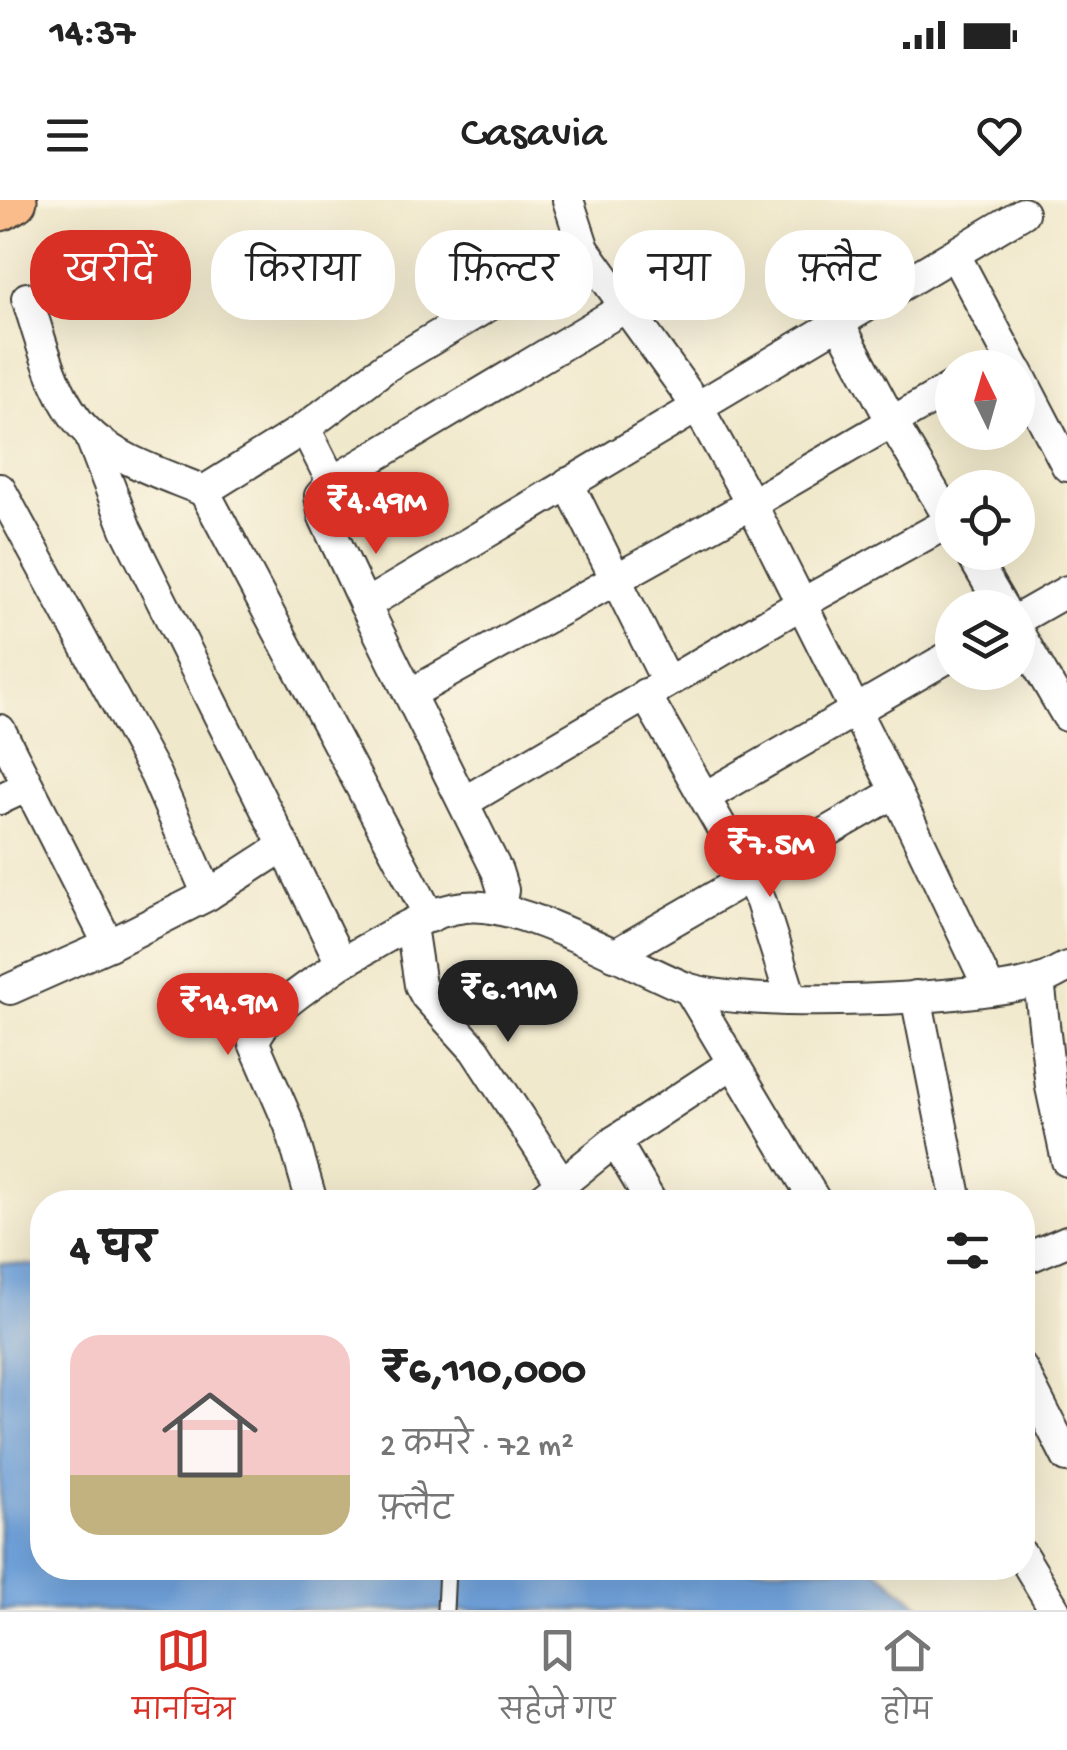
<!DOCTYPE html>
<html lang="hi">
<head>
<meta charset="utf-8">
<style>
  :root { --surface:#fff; --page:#f2f2f2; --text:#222; --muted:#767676; --line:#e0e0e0; --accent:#d93025 }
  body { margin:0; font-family:"Gochi Hand","Playpen Sans Deva",sans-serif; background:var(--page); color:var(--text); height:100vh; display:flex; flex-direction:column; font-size:38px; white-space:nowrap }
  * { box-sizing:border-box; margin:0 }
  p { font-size:32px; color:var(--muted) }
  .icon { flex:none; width:55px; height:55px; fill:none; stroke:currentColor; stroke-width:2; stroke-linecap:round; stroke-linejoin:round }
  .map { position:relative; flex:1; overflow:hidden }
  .sheet { position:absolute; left:30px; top:990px; width:1005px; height:390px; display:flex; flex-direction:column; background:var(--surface); border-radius:40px; box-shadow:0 10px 40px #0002 }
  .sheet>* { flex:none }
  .guide { position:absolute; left:30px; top:30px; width:1008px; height:90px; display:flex; gap:20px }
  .needle { width:65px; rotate:355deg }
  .tools { position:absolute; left:935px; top:150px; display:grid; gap:20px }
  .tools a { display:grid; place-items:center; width:100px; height:100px; border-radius:50%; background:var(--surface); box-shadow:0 10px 40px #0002; font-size:50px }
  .price { position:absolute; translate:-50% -85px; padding:0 22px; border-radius:35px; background:var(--accent); color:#fff; font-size:32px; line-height:65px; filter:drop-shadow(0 2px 5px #0008) }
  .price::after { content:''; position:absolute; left:50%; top:60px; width:30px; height:22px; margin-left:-15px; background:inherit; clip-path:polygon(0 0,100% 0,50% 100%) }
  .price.on { background:#222; color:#fff }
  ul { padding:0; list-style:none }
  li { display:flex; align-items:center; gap:30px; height:250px; padding:0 40px }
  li+li { border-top:2px solid var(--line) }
  li span { display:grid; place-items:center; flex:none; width:280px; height:200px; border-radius:30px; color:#555 }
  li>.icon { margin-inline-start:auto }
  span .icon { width:120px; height:120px; fill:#fffc; stroke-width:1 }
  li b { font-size:42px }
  h2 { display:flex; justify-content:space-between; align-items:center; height:120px; padding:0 40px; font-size:42px }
  .chip { padding:0 35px; border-radius:40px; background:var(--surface); box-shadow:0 10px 40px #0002; font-size:35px; line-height:90px }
  .chip.on { background:var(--accent); color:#fff }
  .status { display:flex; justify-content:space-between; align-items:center; height:70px; padding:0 50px; background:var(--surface); direction:ltr }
  .status svg { height:28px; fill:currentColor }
  header { display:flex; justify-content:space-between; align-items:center; height:130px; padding:0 40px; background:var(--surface); font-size:45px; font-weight:600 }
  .tab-bar { display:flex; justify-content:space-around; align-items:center; height:140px; border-top:2px solid var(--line); background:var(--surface); font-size:28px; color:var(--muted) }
  .tab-bar a { display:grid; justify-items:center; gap:5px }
  .tab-bar .on { color:var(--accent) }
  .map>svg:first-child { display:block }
  .water { fill:#70a2db; stroke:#465f7c; stroke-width:2.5 }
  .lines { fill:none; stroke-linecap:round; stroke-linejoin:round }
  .service-casing { stroke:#3c3b36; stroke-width:19 }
  .minor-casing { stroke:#3c3b36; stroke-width:34 }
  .primary-casing { stroke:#3c3b36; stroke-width:49 }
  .service { stroke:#fff; stroke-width:15 }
  .minor { stroke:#fff; stroke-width:30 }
  .primary { stroke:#f9bc8a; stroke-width:45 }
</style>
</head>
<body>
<div class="status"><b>14:37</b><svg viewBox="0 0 49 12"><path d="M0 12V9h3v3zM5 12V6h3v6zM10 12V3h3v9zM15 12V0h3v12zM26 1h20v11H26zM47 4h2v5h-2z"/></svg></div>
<header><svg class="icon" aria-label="menu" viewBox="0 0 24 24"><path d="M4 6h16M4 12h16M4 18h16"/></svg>Casavia<svg class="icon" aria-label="heart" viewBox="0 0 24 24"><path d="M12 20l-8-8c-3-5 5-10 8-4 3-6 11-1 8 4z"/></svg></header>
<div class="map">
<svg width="1067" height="1410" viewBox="0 0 1067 1410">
  <rect width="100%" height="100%" fill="#fcf5e5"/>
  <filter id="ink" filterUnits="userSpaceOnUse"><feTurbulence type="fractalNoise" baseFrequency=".01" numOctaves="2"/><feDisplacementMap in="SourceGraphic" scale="20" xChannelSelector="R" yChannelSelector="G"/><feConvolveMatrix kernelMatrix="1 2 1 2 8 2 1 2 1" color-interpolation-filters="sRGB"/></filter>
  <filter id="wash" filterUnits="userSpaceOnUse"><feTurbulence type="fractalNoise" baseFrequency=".0048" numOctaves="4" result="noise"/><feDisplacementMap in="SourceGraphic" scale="40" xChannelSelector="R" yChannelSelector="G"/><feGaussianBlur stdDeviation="2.25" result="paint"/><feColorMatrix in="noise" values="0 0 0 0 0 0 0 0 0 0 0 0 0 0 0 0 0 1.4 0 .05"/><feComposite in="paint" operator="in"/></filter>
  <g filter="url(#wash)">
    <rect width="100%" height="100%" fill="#f0e8cb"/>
    <path class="water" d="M 0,1063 L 42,1066 L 42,1368 L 874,1368 L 925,1410 L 0,1410 Z"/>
  </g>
  <g filter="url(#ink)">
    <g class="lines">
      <g class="service-casing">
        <path id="service" d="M 445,1410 L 447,1368"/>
      </g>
      <g class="minor-casing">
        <g id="minor">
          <path d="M 568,0 L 584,49 L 697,206 L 754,309 L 896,592 L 990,790"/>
          <path d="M 955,55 L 1015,168"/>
          <path d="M 27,98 C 41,140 54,199 87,231 C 116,260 166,275 204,291 L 305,228 L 387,166 L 584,49"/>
          <path d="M 838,121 L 892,222 L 952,323"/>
          <path d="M 1018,172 L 1067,266"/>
          <path d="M 305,228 L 332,282"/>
          <path d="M 89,233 L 126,329 L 284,646"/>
          <path d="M 568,283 L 667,482"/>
          <path d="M 0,289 L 155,574 L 208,695"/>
          <path d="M 204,291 L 430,717"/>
          <path d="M 970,352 L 1003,408"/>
          <path d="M 365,405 L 1023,13"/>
          <path d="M 1018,419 L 1067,391"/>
          <path d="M 1018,432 L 1067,516"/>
          <path d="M 410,494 L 751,304 L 952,187"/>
          <path d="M 645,494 L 750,677 L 761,702 L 791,798"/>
          <path d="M 0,530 L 109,745 L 208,695 L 284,646 L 341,763 C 379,743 422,711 465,707 C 523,701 628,764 684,787 C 740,810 981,800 1040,780 C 1049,777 1058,771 1067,767"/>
          <path d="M 705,597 L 952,455"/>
          <path d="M 0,599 L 28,586"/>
          <path d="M 464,602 L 801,404 L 951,321"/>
          <path d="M 500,709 L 503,690 L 497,671 L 365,405 L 324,317 L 320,296 L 332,282 L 624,108"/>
          <path d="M 411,726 L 420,785 L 426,796 L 475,850 L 562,983"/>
          <path d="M 614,755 L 896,592"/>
          <path d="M 1039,780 L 1051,887 L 1067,961"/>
          <path d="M 10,789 L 109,745"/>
          <path d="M 689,789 L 816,1002"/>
          <path d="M 916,796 L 957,1002"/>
          <path d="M 615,941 L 651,1002"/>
          <path d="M 312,1002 L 290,926 L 254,843 C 262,813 317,781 341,763"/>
          <path d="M 539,1002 L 615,941 L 733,863"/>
          <path d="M 1022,1060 L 1067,1041"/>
          <path d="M 1022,1169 L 1067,1257"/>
          <path d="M 1022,1355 L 1055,1410"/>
        </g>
      </g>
      <g class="primary-casing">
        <path id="primary" d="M 0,8 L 14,0"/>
      </g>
      <use href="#service" class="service"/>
      <use href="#minor" class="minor"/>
      <use href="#primary" class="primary"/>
    </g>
  </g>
</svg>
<div class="tools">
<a><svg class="needle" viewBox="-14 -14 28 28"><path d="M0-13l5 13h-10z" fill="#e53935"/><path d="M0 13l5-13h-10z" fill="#767676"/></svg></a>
<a><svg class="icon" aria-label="locate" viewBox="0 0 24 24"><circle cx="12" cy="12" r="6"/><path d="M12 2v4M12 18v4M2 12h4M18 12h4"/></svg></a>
<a><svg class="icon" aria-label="layers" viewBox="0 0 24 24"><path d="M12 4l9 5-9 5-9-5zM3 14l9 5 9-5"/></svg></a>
</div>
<b class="price" style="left:376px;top:357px">₹4.49M</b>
<b class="price" style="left:770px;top:700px">₹7.5M</b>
<b class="price on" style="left:508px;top:845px">₹6.11M</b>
<b class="price" style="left:228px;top:858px">₹14.9M</b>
<div class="guide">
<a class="chip on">खरीदें</a>
<a class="chip">किराया</a>
<a class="chip">फ़िल्टर</a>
<a class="chip">नया</a>
<a class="chip">फ़्लैट</a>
</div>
<section class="sheet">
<h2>4 घर<svg class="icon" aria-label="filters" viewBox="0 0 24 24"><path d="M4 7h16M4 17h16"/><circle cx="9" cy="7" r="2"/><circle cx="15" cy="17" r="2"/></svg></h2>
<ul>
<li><span style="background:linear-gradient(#f6c9c9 70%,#c2b280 0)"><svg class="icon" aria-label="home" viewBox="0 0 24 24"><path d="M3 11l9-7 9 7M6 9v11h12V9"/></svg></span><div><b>₹6,110,000</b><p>2 कमरे · 72 m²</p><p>फ़्लैट</p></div></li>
</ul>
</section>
</div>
<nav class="tab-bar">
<a class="on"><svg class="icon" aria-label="map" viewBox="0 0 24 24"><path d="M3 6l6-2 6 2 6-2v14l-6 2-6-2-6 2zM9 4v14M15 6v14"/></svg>मानचित्र</a>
<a><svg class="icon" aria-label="saved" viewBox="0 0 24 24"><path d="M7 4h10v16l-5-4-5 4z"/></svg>सहेजे गए</a>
<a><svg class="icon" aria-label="home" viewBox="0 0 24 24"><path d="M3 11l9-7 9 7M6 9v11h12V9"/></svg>होम</a>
</nav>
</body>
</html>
